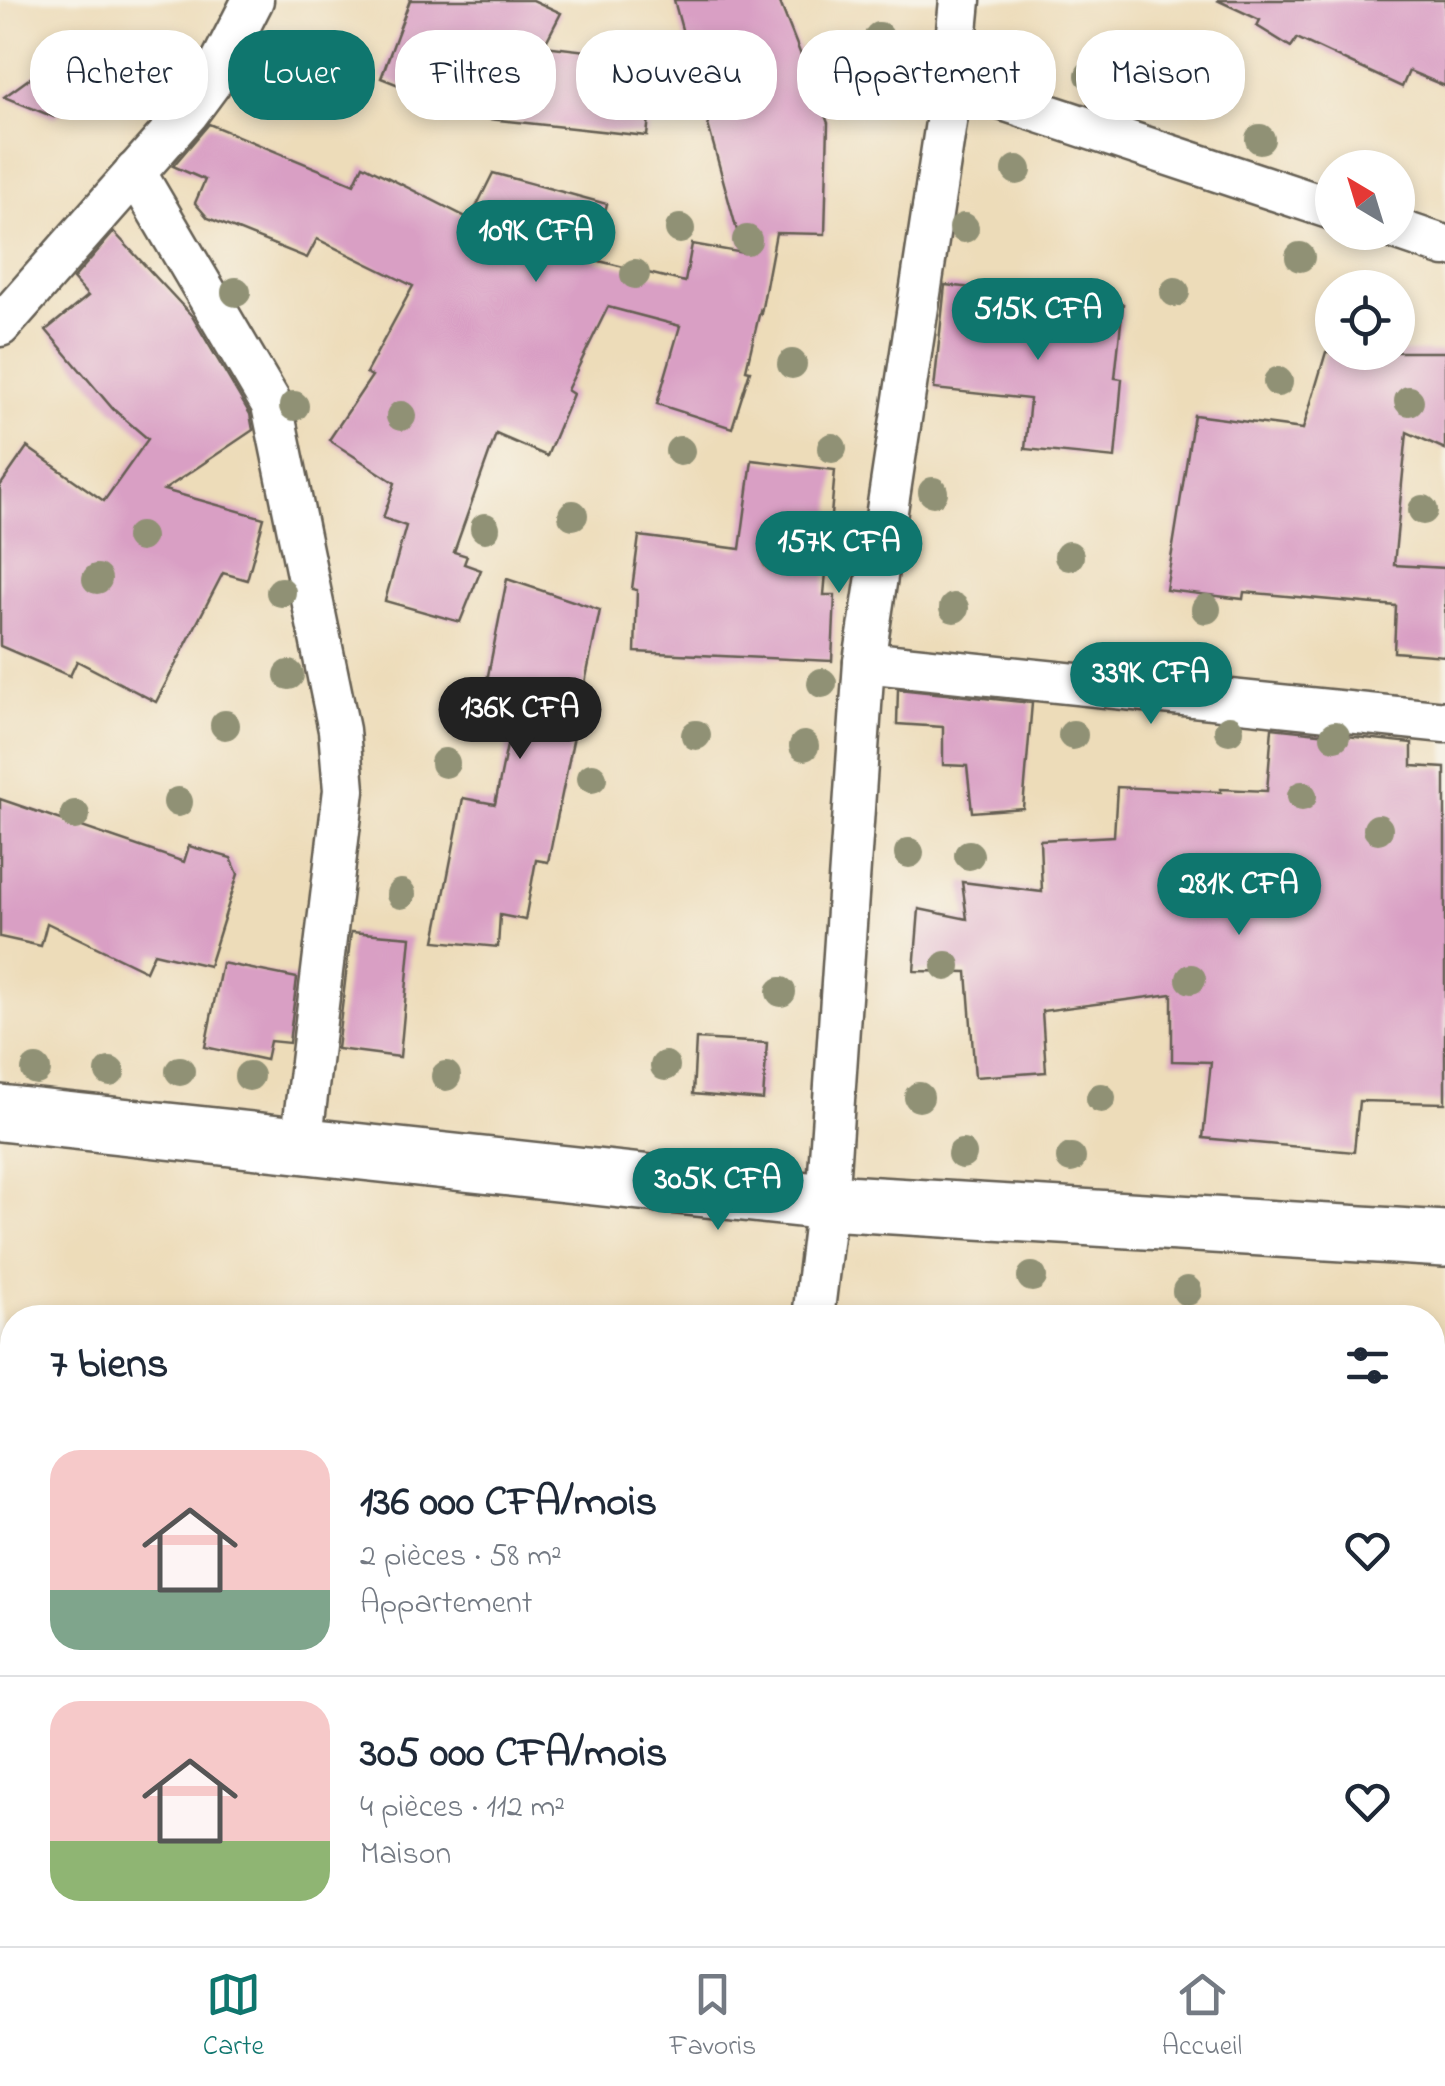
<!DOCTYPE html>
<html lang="fr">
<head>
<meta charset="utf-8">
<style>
  :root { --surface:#fff; --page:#f2f2f3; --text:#1f2937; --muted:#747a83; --line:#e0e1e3; --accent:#0f766e }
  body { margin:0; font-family:"Indie Flower",sans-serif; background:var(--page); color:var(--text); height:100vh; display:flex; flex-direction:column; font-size:38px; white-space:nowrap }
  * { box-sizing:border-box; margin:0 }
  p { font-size:32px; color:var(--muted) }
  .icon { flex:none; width:55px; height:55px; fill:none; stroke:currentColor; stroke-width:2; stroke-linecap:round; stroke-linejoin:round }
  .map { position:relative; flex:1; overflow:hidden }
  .side { position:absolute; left:0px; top:1305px; width:1445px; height:642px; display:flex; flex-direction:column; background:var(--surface); border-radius:40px 40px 0 0; box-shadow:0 5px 15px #0003 }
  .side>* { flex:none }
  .banner { position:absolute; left:30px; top:30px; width:1385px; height:90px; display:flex; gap:20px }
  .needle { width:65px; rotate:322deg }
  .controls { position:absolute; left:1315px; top:150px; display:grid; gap:20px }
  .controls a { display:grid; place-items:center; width:100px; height:100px; border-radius:50%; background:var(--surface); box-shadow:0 5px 15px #0003; font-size:50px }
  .price { position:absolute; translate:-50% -85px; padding:0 22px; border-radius:35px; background:var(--accent); color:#fff; font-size:32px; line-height:65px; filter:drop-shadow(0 2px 5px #0008) }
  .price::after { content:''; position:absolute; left:50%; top:60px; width:30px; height:22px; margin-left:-15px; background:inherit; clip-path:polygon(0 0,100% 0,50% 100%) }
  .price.selected { background:#222; color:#fff }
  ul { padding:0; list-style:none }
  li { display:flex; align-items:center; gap:30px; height:250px; padding:0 50px }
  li+li { border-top:2px solid var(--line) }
  li span { display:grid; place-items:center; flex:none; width:280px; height:200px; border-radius:30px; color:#555 }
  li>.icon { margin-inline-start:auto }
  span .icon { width:120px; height:120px; fill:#fffc; stroke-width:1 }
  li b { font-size:42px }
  h2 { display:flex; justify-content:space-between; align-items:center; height:120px; padding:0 50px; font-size:42px }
  .tag { padding:0 35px; border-radius:40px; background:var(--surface); box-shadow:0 5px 15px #0003; font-size:35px; line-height:90px }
  .tag.selected { background:var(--accent); color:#fff }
  .tabs { display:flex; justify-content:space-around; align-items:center; height:140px; border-top:2px solid var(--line); background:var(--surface); font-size:28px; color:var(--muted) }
  .tabs a { display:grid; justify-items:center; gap:5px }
  .tabs .selected { color:var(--accent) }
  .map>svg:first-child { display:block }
  .building { fill:#d99fc4 }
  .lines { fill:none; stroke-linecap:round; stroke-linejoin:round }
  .street-casing { stroke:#655f53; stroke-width:45 }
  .secondary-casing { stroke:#655f53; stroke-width:60 }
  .street { stroke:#fff; stroke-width:40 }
  .secondary { stroke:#fff; stroke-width:55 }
  .tree { fill:#909175 }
</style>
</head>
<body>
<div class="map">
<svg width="1445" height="1946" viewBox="0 0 1445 1946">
  <rect width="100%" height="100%" fill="#f7f3e8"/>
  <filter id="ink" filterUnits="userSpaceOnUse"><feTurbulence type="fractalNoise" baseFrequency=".01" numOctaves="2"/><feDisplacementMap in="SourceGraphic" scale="20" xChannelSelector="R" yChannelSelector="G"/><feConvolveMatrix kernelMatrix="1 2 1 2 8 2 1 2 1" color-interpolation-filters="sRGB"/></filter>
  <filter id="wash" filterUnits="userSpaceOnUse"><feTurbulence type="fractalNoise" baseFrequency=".0048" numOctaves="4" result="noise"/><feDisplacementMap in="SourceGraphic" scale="40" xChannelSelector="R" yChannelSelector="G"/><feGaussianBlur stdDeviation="2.25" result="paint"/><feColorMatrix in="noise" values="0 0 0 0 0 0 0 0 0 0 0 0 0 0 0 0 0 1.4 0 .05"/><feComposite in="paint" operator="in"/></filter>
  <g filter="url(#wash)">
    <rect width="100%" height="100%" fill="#eddcb9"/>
    <g id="blocks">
      <g class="building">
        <path d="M 410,0 L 533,0 L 561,13 L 544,46 L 655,59 L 647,136 L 471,117 L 448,112 L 449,105 L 381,78 Z"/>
        <path d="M 674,0 L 779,0 L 828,123 L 825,234 L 776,233 L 761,313 L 760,311 L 746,370 L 750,371 L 732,428 L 657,404 L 680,326 L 608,307 L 567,390 L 573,394 L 547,456 L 496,434 L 454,552 L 467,556 L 464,564 L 481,570 L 460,622 L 385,601 L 406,526 L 383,518 L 395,483 L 329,440 L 372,376 L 366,373 L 413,286 L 317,239 L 307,258 L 208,218 L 195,203 L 205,180 L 173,166 L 209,124 L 354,184 L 363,165 L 470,219 L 493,173 L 607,204 L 591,259 L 685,282 L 692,244 L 743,253 Z"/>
        <path d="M 1217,0 L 1445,0 L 1445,86 L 1409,71 L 1402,87 L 1297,38 L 1291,47 L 1257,26 L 1260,20 Z"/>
        <path d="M 51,63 L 78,100 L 54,117 L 4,97 Z"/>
        <path d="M 114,232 L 192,316 L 250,414 L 253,430 L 164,490 L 264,518 L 247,580 L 223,573 L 156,702 L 77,661 L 70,676 L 0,646 L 0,486 L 27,447 L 104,501 L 148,439 L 113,409 L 46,330 L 88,296 L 73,279 Z"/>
        <path d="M 945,285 L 1123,304 L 1115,378 L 1122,379 L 1115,458 L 1025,449 L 1030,399 L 934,389 Z"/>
        <path d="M 1326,352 L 1445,352 L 1445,449 L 1407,432 L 1394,565 L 1445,568 L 1445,656 L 1394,652 L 1396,606 L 1244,592 L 1243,599 L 1166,590 L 1194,415 L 1303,429 Z"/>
        <path d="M 752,460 L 835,470 L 824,595 L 835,595 L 832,661 L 635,652 L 637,590 L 632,589 L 639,536 L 740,549 Z"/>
        <path d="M 507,579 L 600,610 L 548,862 L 536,860 L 525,920 L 500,915 L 498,947 L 435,941 L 463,798 L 495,804 L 513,716 L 482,706 Z"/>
        <path d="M 898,689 L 1032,703 L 1023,808 L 972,812 L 967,766 L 943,765 L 943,727 L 897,724 Z"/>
        <path d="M 1272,728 L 1412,743 L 1412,766 L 1445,768 L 1445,1103 L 1359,1101 L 1354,1152 L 1203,1138 L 1211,1062 L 1172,1061 L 1172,994 L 1042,1011 L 1046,1072 L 975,1077 L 967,972 L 914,971 L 919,909 L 967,919 L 962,882 L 1042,892 L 1040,840 L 1114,836 L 1117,787 L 1221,792 L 1221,789 L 1267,791 Z"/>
        <path d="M 0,799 L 184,862 L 189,846 L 231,858 L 238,874 L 209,966 L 154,953 L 146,971 L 47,923 L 41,946 L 0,937 Z"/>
        <path d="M 351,932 L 411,937 L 400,1057 L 337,1049 Z"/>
        <path d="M 222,963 L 297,978 L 289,1043 L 270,1041 L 266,1060 L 205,1047 Z"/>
        <path d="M 696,1039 L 767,1043 L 763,1100 L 693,1094 Z"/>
      </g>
    </g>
  </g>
  <g filter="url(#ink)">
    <use href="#blocks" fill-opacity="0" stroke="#655f53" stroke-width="2.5"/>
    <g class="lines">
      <g class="street-casing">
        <g id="street">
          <path d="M 952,83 L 1332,209"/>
          <path d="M 135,172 L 272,405 L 339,730 L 344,790 L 301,1145"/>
          <path d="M 1398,230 L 1445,246"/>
          <path d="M 0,326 L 188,113 L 211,82 L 253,0"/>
          <path d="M 864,662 L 1445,722"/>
          <path d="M 813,1318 L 827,1202 L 864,662 L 952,83 L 960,0"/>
          <path d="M 1432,1782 L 1445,1786"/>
          <path d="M 0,1934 L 105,1946"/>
          <path d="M 207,1946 L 208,1935"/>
          <path d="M 743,1946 L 744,1935"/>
        </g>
      </g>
      <g class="secondary-casing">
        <path id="secondary" d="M 0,1113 L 827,1202 L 1445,1239"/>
      </g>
      <use href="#street" class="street"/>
      <use href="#secondary" class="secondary"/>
    </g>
    <g class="tree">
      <circle cx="879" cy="37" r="15"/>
      <circle cx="330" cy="49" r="15"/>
      <circle cx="1023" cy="54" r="15"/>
      <circle cx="1209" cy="59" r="15"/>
      <circle cx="175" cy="68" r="15"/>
      <circle cx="1090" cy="75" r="15"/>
      <circle cx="1260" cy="139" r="15"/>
      <circle cx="1017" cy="170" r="15"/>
      <circle cx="964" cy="228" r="15"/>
      <circle cx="680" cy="229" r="15"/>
      <circle cx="747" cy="240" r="15"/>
      <circle cx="1300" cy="257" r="15"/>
      <circle cx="635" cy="274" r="15"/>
      <circle cx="236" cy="292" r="15"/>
      <circle cx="1175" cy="292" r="15"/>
      <circle cx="792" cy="364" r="15"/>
      <circle cx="1278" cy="382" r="15"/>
      <circle cx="1409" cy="401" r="15"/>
      <circle cx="294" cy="406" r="15"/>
      <circle cx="401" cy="416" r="15"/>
      <circle cx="832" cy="448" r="15"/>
      <circle cx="680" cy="451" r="15"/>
      <circle cx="933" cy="492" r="15"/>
      <circle cx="1423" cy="510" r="15"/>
      <circle cx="573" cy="515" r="15"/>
      <circle cx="485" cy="528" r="15"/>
      <circle cx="140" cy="537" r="15"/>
      <circle cx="1069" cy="556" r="15"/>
      <circle cx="776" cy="558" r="15"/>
      <circle cx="97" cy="579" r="15"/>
      <circle cx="281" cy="592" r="15"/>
      <circle cx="954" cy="608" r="15"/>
      <circle cx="1206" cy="609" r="15"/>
      <circle cx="289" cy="675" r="15"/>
      <circle cx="822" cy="683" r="15"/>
      <circle cx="225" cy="725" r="15"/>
      <circle cx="1229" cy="730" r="15"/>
      <circle cx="696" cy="735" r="15"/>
      <circle cx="1073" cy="735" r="15"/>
      <circle cx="1335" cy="736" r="15"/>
      <circle cx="804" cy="746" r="15"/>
      <circle cx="445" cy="763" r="15"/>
      <circle cx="592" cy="778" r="15"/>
      <circle cx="1302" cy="796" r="15"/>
      <circle cx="178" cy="802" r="15"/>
      <circle cx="75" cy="815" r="15"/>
      <circle cx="1378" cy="829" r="15"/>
      <circle cx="909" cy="853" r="15"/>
      <circle cx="969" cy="855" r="15"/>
      <circle cx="401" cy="894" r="15"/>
      <circle cx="946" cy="966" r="15"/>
      <circle cx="1191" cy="979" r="15"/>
      <circle cx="781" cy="992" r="15"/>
      <circle cx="665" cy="1066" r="15"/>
      <circle cx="36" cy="1070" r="15"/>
      <circle cx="180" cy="1071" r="15"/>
      <circle cx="110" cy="1072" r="15"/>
      <circle cx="249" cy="1076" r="15"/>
      <circle cx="446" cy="1076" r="15"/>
      <circle cx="919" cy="1097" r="15"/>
      <circle cx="1101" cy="1098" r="15"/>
      <circle cx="962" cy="1154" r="15"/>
      <circle cx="1071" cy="1158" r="15"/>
      <circle cx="1032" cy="1277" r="15"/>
      <circle cx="1187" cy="1291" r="15"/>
    </g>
  </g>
</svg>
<div class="controls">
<a><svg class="needle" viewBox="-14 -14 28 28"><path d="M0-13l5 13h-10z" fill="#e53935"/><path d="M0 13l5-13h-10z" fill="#747a83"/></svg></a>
<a><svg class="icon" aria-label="locate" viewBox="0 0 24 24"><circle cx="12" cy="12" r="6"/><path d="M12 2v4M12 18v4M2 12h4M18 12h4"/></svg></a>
</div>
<b class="price" style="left:536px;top:285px">109K CFA</b>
<b class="price" style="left:1038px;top:363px">515K CFA</b>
<b class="price" style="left:839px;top:596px">157K CFA</b>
<b class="price" style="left:1151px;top:727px">339K CFA</b>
<b class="price selected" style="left:520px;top:762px">136K CFA</b>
<b class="price" style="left:1239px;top:938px">281K CFA</b>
<b class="price" style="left:718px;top:1233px">305K CFA</b>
<div class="banner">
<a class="tag">Acheter</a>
<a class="tag selected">Louer</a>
<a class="tag">Filtres</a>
<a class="tag">Nouveau</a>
<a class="tag">Appartement</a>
<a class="tag">Maison</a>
</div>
<section class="side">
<h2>7 biens<svg class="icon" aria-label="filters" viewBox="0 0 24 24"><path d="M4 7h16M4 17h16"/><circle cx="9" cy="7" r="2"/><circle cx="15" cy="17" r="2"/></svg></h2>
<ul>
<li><span style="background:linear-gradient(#f6c9c9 70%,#7fa58c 0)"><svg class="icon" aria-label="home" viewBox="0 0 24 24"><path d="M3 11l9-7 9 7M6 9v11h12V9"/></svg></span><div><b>136 000 CFA/mois</b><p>2 pièces · 58 m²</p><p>Appartement</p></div><svg class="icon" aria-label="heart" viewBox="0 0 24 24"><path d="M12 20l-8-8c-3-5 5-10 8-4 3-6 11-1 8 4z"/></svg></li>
<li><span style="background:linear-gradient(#f6c9c9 70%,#8fb573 0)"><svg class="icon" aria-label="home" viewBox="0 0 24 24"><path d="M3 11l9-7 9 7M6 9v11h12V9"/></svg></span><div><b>305 000 CFA/mois</b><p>4 pièces · 112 m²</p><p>Maison</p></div><svg class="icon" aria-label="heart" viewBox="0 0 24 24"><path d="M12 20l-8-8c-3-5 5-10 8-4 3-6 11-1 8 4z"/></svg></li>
</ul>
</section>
</div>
<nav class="tabs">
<a class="selected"><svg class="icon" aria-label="map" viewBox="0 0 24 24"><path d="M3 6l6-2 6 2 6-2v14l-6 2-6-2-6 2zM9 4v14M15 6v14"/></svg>Carte</a>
<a><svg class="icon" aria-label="saved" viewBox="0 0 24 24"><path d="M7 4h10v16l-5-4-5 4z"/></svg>Favoris</a>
<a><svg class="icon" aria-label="home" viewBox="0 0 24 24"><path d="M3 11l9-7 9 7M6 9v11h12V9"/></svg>Accueil</a>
</nav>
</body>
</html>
